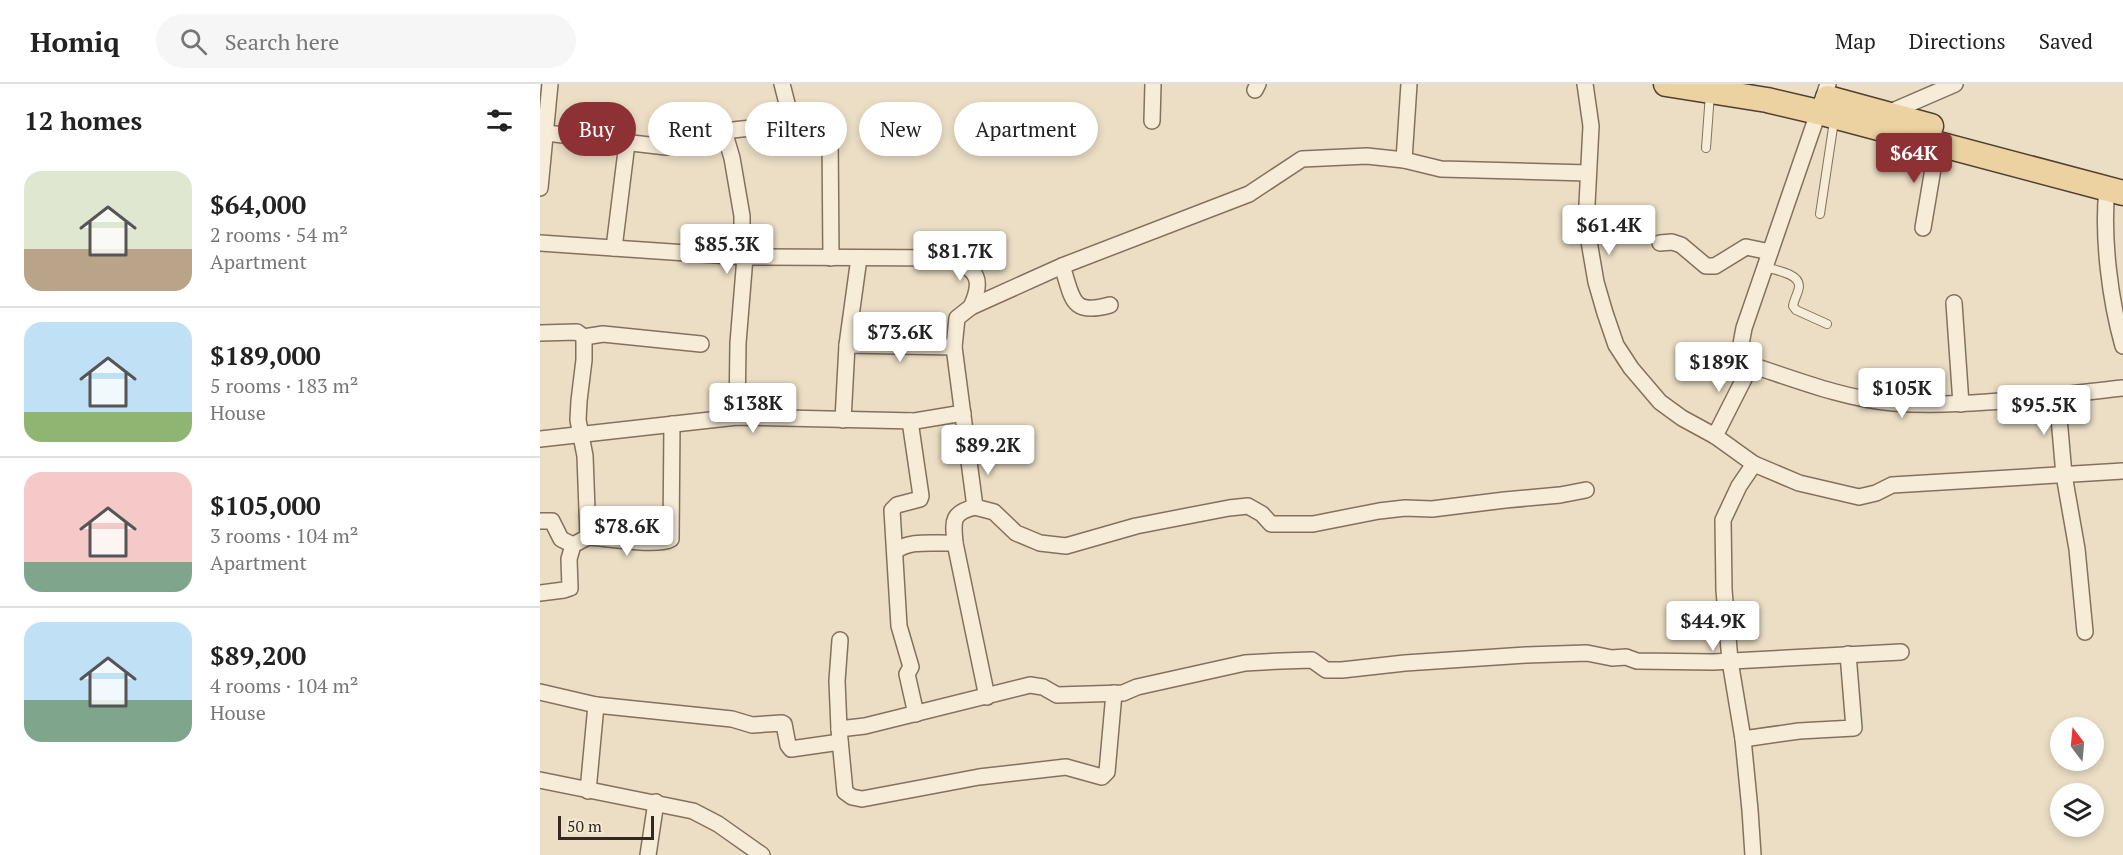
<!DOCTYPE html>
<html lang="en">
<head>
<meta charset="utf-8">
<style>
  :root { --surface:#fff; --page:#f6f6f6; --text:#222; --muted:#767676; --line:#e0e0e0; --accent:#8e3134 }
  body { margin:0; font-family:"PT Serif",serif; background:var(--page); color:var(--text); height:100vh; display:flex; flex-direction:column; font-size:22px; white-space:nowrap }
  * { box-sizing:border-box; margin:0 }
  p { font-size:20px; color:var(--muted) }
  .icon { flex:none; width:33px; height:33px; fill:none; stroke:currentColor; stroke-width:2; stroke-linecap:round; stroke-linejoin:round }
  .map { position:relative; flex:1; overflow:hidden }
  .side { display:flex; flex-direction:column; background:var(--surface); width:540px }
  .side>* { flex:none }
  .top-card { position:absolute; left:18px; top:18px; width:570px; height:54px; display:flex; gap:12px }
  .needle { width:39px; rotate:344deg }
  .buttons { position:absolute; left:1510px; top:633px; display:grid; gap:12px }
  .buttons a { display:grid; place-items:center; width:54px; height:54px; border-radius:50%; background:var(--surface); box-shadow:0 3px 9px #0003; font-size:30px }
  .scale { position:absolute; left:18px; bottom:15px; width:96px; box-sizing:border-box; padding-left:6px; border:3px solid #35291f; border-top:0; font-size:16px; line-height:21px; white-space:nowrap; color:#35291f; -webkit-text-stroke:4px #f3e9d4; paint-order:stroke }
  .price { position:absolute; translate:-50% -51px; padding:0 14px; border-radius:6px; background:#fff; color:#222; font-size:20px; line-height:39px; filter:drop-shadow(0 2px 3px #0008) }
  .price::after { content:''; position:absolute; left:50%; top:36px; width:18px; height:14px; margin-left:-9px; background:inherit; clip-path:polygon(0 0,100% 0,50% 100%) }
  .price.current { background:var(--accent); color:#fff }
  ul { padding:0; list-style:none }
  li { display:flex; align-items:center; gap:18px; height:150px; padding:0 24px }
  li+li { border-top:2px solid var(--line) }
  li span { display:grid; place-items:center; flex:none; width:168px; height:120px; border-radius:18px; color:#555 }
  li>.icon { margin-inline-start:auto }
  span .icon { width:72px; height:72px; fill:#fffc; stroke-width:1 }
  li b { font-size:26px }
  h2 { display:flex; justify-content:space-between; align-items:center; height:72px; padding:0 24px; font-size:26px }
  .tag { padding:0 21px; border-radius:27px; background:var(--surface); box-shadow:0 3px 9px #0003; font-size:21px; line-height:54px }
  .tag.current { background:var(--accent); color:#fff }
  header { display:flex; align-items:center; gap:36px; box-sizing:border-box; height:84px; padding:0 30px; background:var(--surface); border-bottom:2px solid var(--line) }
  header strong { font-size:28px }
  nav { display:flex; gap:33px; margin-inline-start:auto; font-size:21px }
  .search { width:420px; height:54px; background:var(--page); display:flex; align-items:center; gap:15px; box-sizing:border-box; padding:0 21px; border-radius:33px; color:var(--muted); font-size:22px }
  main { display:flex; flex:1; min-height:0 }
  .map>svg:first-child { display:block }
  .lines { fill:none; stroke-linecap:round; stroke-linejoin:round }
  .service-casing { stroke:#84715d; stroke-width:10 }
  .minor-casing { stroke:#84715d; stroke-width:18 }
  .primary-casing { stroke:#523f30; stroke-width:27 }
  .service { stroke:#f6ecd8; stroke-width:8 }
  .minor { stroke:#f6ecd8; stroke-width:15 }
  .primary { stroke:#ebd2a0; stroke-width:24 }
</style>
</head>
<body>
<header>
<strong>Homiq</strong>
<div class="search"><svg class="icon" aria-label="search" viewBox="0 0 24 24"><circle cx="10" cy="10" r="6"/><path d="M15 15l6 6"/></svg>Search here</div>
<nav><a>Map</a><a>Directions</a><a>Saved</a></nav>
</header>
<main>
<section class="side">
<h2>12 homes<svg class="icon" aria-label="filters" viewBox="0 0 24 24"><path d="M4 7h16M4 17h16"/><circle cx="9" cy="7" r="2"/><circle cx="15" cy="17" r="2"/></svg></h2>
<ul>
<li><span style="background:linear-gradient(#dfe7d0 65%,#b9a48a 0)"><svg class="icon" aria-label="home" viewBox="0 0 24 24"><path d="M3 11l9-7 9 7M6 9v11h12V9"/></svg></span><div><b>$64,000</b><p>2 rooms · 54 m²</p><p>Apartment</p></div></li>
<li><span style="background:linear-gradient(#bfe0f5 75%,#8fb573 0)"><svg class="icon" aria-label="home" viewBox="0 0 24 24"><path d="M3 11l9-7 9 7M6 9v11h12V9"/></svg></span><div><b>$189,000</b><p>5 rooms · 183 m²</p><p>House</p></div></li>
<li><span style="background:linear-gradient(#f6c9c9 75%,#7fa58c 0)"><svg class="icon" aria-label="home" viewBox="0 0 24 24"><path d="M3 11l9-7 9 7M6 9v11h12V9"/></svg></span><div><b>$105,000</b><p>3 rooms · 104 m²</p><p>Apartment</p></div></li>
<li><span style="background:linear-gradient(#bfe0f5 65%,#7fa58c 0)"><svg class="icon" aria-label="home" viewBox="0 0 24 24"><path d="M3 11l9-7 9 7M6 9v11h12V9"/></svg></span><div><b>$89,200</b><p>4 rooms · 104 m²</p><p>House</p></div></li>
</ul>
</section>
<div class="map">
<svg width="1583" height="771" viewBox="0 0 1583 771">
  <rect width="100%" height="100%" fill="#ebdec5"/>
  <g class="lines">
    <g class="service-casing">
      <g id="service">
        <path d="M 1166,64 L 1170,10"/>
        <path d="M 1280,130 L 1294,37"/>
        <path d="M 1224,183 C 1234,186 1259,189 1259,202 C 1259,208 1254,215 1253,222 L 1256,226 L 1287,240"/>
      </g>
    </g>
    <g class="minor-casing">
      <g id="minor">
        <path d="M 242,0 L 252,39"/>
        <path d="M 869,0 L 864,76 L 827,72 L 762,75 L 709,110 L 522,182 L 431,223 L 417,234 L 414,263 L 435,423 L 454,428 L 476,449 L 500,459 L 526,462 L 596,442 L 689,424 L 708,422 L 722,430 L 731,440 L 773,440 L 839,427 L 865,424 L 892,425 L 965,416 L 1020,411 L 1046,406"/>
        <path d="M 1045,0 L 1051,42 L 1046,140 L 1056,198 L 1065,229 L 1076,261 L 1091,284 L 1120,318 L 1142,334 L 1175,352 L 1214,380 L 1259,399 L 1319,413 L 1336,409 L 1352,401 L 1583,387"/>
        <path d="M 1288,0 L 1204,244 L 1201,260 L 1211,281 C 1257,296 1305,315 1353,319 C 1430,324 1507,312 1583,304"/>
        <path d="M 715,6 L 718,0"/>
        <path d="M 1348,29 L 1415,0"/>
        <path d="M 612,37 L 613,0"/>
        <path d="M 184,47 L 192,74 L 202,132 L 202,152 L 205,173 L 198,259 L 197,333"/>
        <path d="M 6,49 L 126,63 L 147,60 L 159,56 L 169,50 L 184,47 L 283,36 L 289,39 L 290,50 L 291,174"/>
        <path d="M 864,76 L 901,85 L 1048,89"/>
        <path d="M 0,104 L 10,0"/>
        <path d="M 1567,105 C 1562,153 1570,216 1583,262"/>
        <path d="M 1383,144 L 1397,61"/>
        <path d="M 0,159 L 205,173 L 413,174 C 437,187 444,195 431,223"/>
        <path d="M 1120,159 L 1132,158 L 1141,161 L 1166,182 L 1175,182 L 1206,163 L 1230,168"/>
        <path d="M 74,164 L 87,59"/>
        <path d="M 522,182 C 533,214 530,232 570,221"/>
        <path d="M 1414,219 L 1421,320"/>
        <path d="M 0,249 L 37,248 L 44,253 L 44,276 L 39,317 L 38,336 L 45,372 L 48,453 L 33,461 L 29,475 L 30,504 L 24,506 L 0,509"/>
        <path d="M 44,253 L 63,250 L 161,260"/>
        <path d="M 307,261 L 414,263"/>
        <path d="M 1517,311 L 1524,391 L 1537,465 L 1545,548"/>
        <path d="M 303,336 L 307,261 L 319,174"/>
        <path d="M 370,337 L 381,412 L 380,415 L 357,421 L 352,426 L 359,542 L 371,583 L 367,590 L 376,630"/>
        <path d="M 1175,352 L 1211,281"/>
        <path d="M 0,355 L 197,333 L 375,337 L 423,329"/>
        <path d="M 435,423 C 411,429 413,437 415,459 L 447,613"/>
        <path d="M 0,437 L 12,437 L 21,455 L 33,461"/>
        <path d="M 48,453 C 66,454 118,463 131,455 L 132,340"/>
        <path d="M 355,468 C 368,455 396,460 415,459"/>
        <path d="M 300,556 L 297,597 L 299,645 L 325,642 L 490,601 L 503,603 L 517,611 L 583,609 L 597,603 L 705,579 L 741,577 L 772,576 L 786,586 L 802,586 L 865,579 L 986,571 L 1047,569 L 1072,574 L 1086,573 L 1097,577 L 1173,578 L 1361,568"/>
        <path d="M 0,608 L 56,621 L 192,635 L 212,641 L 242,639 L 244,640 L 248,661 L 251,665 L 300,658"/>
        <path d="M 299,645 L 305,708 L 312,713 L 322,715 L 439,693 L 526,683 L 562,693 L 567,688 L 574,609"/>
        <path d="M 1203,655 L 1259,647 L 1314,644 L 1308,570"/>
        <path d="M 0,696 L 153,727 L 178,740 L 222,771"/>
        <path d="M 48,707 L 56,621"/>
        <path d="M 108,771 L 116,718"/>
        <path d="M 1213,771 L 1210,726 L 1203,655 L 1190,577 L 1184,506 L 1183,436 L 1199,402 L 1214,380"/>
      </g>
    </g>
    <g class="primary-casing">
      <g id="primary">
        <path d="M 1126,0 L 1227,16 L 1278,28 L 1583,109"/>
        <path d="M 1288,14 L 1391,42"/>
      </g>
    </g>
    <use href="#service" class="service"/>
    <use href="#minor" class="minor"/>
    <use href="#primary" class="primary"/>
  </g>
</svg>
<div class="buttons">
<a><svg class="needle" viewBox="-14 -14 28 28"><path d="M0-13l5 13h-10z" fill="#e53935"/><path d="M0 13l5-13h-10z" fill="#767676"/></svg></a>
<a><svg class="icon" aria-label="layers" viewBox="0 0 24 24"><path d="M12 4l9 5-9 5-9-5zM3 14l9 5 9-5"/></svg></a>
</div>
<div class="scale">50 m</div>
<b class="price current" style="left:1374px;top:100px">$64K</b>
<b class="price" style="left:1069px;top:172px">$61.4K</b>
<b class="price" style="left:187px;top:191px">$85.3K</b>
<b class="price" style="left:420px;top:198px">$81.7K</b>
<b class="price" style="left:360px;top:279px">$73.6K</b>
<b class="price" style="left:1179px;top:309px">$189K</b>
<b class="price" style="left:1362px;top:335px">$105K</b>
<b class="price" style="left:213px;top:350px">$138K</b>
<b class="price" style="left:1504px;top:352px">$95.5K</b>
<b class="price" style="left:448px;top:392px">$89.2K</b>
<b class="price" style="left:87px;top:473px">$78.6K</b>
<b class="price" style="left:1173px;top:568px">$44.9K</b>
<div class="top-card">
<a class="tag current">Buy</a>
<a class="tag">Rent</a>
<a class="tag">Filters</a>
<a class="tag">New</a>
<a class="tag">Apartment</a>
</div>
</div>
</main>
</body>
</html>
